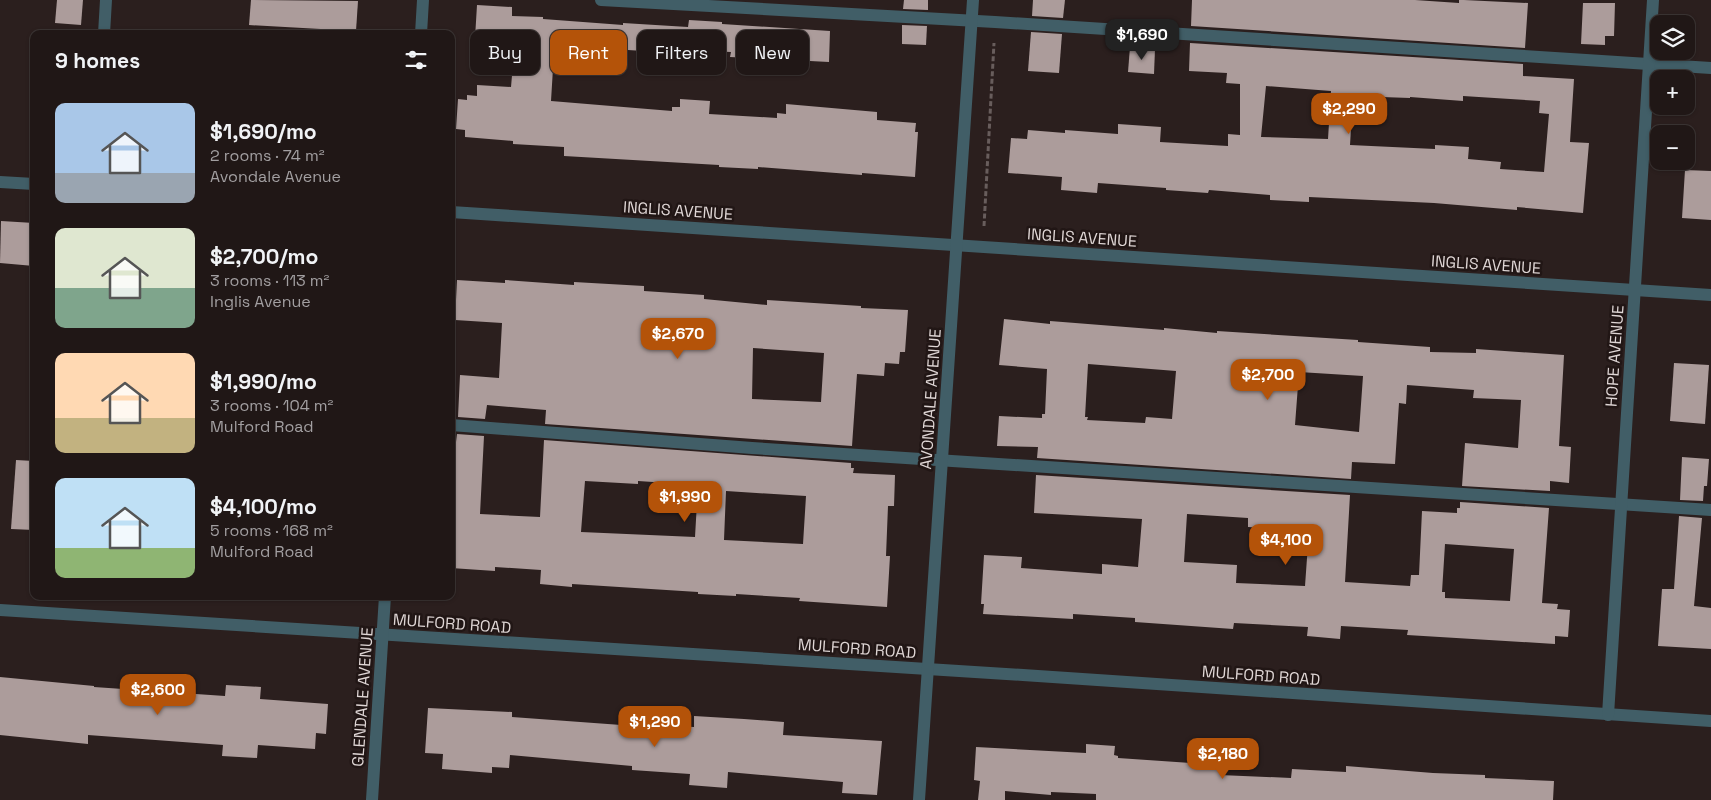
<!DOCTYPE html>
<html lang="en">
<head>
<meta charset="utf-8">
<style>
  :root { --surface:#201716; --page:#2d2423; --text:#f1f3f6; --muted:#a29fa1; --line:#3d3635; --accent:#b45309 }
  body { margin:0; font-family:"Space Grotesk",sans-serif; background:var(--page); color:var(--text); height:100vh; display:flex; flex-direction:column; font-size:19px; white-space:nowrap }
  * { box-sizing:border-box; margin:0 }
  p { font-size:16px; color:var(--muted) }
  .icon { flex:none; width:28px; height:28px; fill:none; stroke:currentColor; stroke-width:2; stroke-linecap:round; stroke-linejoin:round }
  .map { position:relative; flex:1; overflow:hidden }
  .panel { position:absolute; left:30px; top:30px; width:425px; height:570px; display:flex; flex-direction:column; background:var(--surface); border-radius:10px; box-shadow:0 1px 4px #0004,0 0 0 1px var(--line) }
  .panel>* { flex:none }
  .hud { position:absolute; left:470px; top:30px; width:475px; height:45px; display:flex; gap:10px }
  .fabs { position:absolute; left:1650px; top:15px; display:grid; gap:10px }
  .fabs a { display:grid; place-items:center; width:45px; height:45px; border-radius:10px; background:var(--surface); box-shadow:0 1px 4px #0004,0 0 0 1px var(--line); font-size:25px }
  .price { position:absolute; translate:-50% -42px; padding:0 11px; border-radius:10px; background:var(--accent); color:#fff; font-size:16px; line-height:32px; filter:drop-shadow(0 1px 2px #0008) }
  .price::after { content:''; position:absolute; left:50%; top:30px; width:15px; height:11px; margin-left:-8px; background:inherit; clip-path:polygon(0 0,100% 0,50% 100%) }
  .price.active { background:#222; color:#fff }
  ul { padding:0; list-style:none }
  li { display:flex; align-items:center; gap:15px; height:125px; padding:0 25px }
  li span { display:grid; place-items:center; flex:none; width:140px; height:100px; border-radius:10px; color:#555 }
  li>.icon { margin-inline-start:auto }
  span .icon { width:60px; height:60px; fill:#fffc; stroke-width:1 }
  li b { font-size:21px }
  h2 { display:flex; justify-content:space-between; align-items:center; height:60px; padding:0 25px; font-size:21px }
  .chip { padding:0 18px; border-radius:10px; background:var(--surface); box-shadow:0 1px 4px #0004,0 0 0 1px var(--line); font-size:18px; line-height:45px }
  .chip.active { background:var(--accent); color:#fff }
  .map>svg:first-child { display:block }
  .building { fill:#ac9c9b; fill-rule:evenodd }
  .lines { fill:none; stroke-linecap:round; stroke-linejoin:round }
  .path { stroke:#685d5c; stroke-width:3; stroke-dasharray:5 2.5; stroke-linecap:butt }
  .service { stroke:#415e67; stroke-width:12 }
  .minor { stroke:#415e67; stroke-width:12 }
  .labels { text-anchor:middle; stroke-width:5; stroke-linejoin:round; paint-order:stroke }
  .street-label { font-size:16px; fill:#dfd6d5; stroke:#211615 }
</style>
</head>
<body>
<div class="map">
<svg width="1711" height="800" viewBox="0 0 1711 800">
  <rect width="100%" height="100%" fill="#2b1f1e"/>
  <g class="building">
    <path d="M 57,0 L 83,0 L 81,25 L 55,23 Z"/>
    <path d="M 251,0 L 358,1 L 356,31 L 249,25 Z"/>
    <path d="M 904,0 L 928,0 L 928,10 L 903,9 Z"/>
    <path d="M 1033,0 L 1065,0 L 1063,18 L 1032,16 Z"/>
    <path d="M 1192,0 L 1415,0 L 1459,3 L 1459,0 L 1464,0 L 1528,3 L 1525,48 L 1191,26 Z"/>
    <path d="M 1583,3 L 1615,3 L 1614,36 L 1605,36 L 1605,45 L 1581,44 Z"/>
    <path d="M 477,5 L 512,7 L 512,16 L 543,17 L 543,19 L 623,25 L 623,23 L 688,27 L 689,20 L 722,22 L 722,24 L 830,31 L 829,62 L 730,57 L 731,52 L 659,49 L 659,52 L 628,50 L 627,56 L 614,55 L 614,57 L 554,52 L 551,101 L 672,111 L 672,107 L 680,107 L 680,99 L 710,101 L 709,114 L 777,118 L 777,113 L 786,114 L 786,104 L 877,112 L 877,120 L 916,123 L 915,132 L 918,132 L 915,177 L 862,173 L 862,175 L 758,167 L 758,169 L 719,167 L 719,165 L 564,156 L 564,147 L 513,144 L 513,141 L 465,137 L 465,130 L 456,129 L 458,99 L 467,100 L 467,95 L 477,96 L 477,85 L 511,87 L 515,41 L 475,38 Z"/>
    <path d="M 902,25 L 927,26 L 926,45 L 902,44 Z"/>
    <path d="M 1031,32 L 1062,34 L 1059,73 L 1028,71 Z"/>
    <path d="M 1190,43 L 1523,64 L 1523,76 L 1574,79 L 1570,142 L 1589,143 L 1583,213 L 1517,207 L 1517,210 L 1434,203 L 1309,197 L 1309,202 L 1270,200 L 1270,195 L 1209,190 L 1208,193 L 1166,190 L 1166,188 L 1098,183 L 1097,193 L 1061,190 L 1062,177 L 1008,173 L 1011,138 L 1027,139 L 1028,130 L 1065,133 L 1065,130 L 1118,134 L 1118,124 L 1161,127 L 1160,142 L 1228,146 L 1228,134 L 1240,135 L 1240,84 L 1226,83 L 1227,73 L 1189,71 ZM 1266,86 L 1331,91 L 1328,139 L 1261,137 ZM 1353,96 L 1410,98 L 1410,97 L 1463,101 L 1463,96 L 1540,101 L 1539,113 L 1549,114 L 1544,172 L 1500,169 L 1501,162 L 1468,159 L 1469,147 L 1435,145 L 1435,149 L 1350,145 Z"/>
    <path d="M 1130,47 L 1155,49 L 1154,74 L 1128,72 Z"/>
    <path d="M 1685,170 L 1711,171 L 1711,220 L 1682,218 Z"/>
    <path d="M 1,221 L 34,223 L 34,266 L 0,263 Z"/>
    <path d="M 457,280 L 505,283 L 505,280 L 574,285 L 574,282 L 644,286 L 644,291 L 704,295 L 704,299 L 767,305 L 767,300 L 861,306 L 861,308 L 908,310 L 905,352 L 900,352 L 899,364 L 885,363 L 884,376 L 857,374 L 852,446 L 545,424 L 546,410 L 487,405 L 485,419 L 458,417 L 460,375 L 499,378 L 502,323 L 455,320 ZM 753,348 L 824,353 L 821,402 L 752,399 Z"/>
    <path d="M 1004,319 L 1050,324 L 1050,321 L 1164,330 L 1164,328 L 1217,333 L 1217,331 L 1358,340 L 1358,342 L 1430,347 L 1430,352 L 1476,353 L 1476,349 L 1564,355 L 1559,446 L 1571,447 L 1569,483 L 1550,481 L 1550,491 L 1462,486 L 1465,443 L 1518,448 L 1521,400 L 1473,398 L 1474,390 L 1407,385 L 1406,404 L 1399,403 L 1395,464 L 1352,462 L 1351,479 L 1037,458 L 1038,447 L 997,446 L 999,416 L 1042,418 L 1042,414 L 1045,414 L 1047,369 L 999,365 ZM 1088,364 L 1176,371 L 1172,419 L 1146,417 L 1145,423 L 1087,420 L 1088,417 L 1085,417 ZM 1299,372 L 1363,376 L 1359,432 L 1295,425 Z"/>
    <path d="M 1674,363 L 1709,365 L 1705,424 L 1670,421 Z"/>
    <path d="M 457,434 L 484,436 L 480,514 L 540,517 L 544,440 L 851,463 L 851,468 L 854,468 L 853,473 L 895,475 L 894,506 L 888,506 L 886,556 L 890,556 L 887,607 L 799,601 L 800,598 L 736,594 L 736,596 L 698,594 L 698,592 L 572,584 L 572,587 L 540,584 L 541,570 L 495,567 L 495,571 L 451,568 L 451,496 L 454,442 L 456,442 ZM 585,481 L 638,484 L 638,481 L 698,485 L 695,537 L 581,532 ZM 726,491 L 806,496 L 803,544 L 724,540 Z"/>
    <path d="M 1682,457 L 1709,459 L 1707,486 L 1704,486 L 1703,501 L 1680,500 Z"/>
    <path d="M 16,460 L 34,461 L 34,530 L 11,529 Z"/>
    <path d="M 1036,475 L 1350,495 L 1345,582 L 1410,586 L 1411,575 L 1419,575 L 1422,511 L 1457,513 L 1457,508 L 1460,508 L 1460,502 L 1549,508 L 1542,603 L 1558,604 L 1557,609 L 1570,610 L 1568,637 L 1555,636 L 1555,644 L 1407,635 L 1408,630 L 1341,626 L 1340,639 L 1307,636 L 1308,627 L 1234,623 L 1233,629 L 1135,622 L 1135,618 L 1073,614 L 1073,619 L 983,614 L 984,604 L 981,604 L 984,555 L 1022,557 L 1021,568 L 1102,574 L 1102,564 L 1138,567 L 1142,519 L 1034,513 ZM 1187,514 L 1248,518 L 1248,527 L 1309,530 L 1305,586 L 1236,583 L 1237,565 L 1184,562 ZM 1445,544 L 1514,549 L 1510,601 L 1445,598 L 1445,592 L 1442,592 Z"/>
    <path d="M 1679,516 L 1702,518 L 1694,606 L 1711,608 L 1711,649 L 1658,646 L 1662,589 L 1674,589 Z"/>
    <path d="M 0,677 L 94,686 L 94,687 L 225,696 L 226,685 L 261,687 L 260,699 L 328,704 L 326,734 L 316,733 L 315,749 L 258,745 L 257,758 L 222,756 L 223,745 L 88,735 L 88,744 L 0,735 Z"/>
    <path d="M 428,708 L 512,712 L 512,717 L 635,726 L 635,724 L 694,727 L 694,716 L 744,719 L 784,722 L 783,735 L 882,741 L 877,795 L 842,793 L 843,782 L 728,772 L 727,788 L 689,785 L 690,774 L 632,770 L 632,766 L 510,755 L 509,768 L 492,767 L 492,773 L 442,769 L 443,754 L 425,753 Z"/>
    <path d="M 1086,744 L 1115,746 L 1114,755 L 1118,756 L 1118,758 L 1220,765 L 1220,775 L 1291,778 L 1292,769 L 1346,772 L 1346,766 L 1433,773 L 1485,775 L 1485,778 L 1554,781 L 1553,800 L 1096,800 L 1096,794 L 1051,792 L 1051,795 L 1005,791 L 1005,800 L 978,800 L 980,781 L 974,780 L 976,747 L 1086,753 Z"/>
  </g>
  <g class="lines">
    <path class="path" d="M 984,226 L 994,43"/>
    <g class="service">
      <path d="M 601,0 L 995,22 L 1711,68"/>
      <path d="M 104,34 L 106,0"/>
      <path d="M 451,425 L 752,448 L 1711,510"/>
    </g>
    <g class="minor">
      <path d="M 421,34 L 423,0"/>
      <path d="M 0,182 L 34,184"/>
      <path d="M 451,212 L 1711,295"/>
      <path d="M 0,610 L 1023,675 L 1711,721"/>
      <path d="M 1608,715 L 1653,0"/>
      <path d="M 372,800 L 385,596"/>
      <path d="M 919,800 L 973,0"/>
    </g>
  </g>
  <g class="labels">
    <g class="street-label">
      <text transform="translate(678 210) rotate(4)" y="6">INGLIS AVENUE</text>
      <text transform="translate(1082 237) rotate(4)" y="6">INGLIS AVENUE</text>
      <text transform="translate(1486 264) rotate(4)" y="6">INGLIS AVENUE</text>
      <text transform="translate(1614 356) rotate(-86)" y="6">HOPE AVENUE</text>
      <text transform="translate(930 399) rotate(-86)" y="6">AVONDALE AVENUE</text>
      <text transform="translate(452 623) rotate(4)" y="6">MULFORD ROAD</text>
      <text transform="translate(857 648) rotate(4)" y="6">MULFORD ROAD</text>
      <text transform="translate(1261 675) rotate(4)" y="6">MULFORD ROAD</text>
      <text transform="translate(362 697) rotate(-86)" y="6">GLENDALE AVENUE</text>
    </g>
  </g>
</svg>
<div class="fabs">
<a><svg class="icon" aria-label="layers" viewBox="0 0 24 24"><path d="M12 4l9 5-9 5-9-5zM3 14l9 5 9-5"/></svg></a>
<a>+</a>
<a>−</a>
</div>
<b class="price active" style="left:1142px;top:61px">$1,690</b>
<b class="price" style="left:1349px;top:135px">$2,290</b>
<b class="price" style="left:678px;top:360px">$2,670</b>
<b class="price" style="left:1268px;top:401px">$2,700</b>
<b class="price" style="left:685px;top:523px">$1,990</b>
<b class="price" style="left:1286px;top:566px">$4,100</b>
<b class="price" style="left:158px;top:716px">$2,600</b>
<b class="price" style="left:655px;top:748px">$1,290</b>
<b class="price" style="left:1223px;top:780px">$2,180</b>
<div class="hud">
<a class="chip">Buy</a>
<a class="chip active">Rent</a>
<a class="chip">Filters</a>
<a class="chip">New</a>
</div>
<section class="panel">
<h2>9 homes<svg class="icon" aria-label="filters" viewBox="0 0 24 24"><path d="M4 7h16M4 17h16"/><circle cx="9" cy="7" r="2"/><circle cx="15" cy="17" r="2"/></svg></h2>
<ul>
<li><span style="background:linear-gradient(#a9c7e8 70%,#9aa5b1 0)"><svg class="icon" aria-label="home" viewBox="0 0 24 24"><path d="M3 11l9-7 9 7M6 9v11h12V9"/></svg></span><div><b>$1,690/mo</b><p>2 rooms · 74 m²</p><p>Avondale Avenue</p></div></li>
<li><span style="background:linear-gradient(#dfe7d0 60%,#7fa58c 0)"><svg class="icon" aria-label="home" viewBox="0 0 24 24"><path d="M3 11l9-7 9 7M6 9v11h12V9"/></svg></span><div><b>$2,700/mo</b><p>3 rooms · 113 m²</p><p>Inglis Avenue</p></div></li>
<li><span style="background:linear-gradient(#ffd9b3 65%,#c2b280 0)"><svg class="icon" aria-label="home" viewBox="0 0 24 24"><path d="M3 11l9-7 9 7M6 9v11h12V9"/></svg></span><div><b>$1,990/mo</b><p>3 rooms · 104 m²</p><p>Mulford Road</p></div></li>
<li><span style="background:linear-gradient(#bfe0f5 70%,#8fb573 0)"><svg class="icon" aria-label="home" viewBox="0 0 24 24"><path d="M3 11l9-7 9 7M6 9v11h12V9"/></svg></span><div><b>$4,100/mo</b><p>5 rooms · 168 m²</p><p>Mulford Road</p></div></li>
</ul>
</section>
</div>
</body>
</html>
